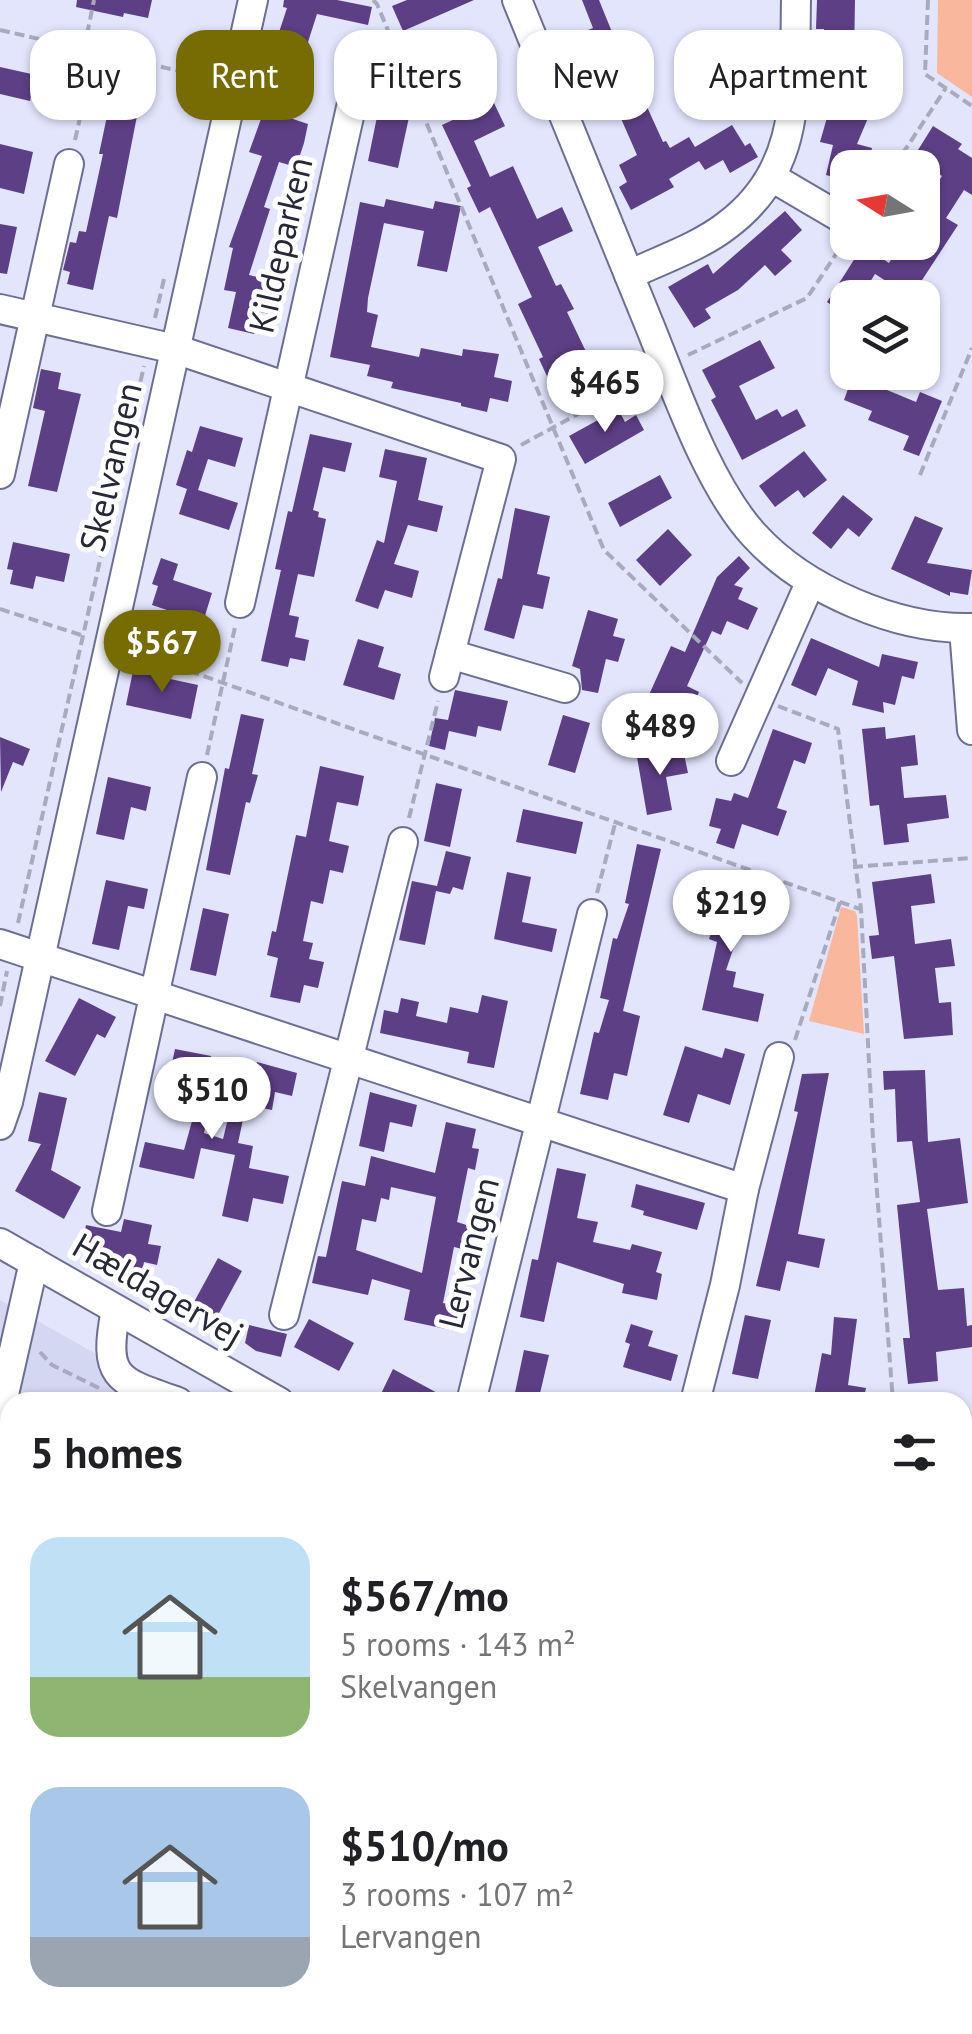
<!DOCTYPE html>
<html lang="en">
<head>
<meta charset="utf-8">
<style>
  :root { --surface:#fff; --page:#f6f6f6; --text:#202124; --muted:#757577; --accent:#776b04 }
  body { margin:0; font-family:"PT Sans",sans-serif; background:var(--page); color:var(--text); height:100vh; display:flex; flex-direction:column; font-size:38px; white-space:nowrap }
  * { box-sizing:border-box; margin:0 }
  p { font-size:32px; color:var(--muted) }
  .icon { flex:none; width:55px; height:55px; fill:none; stroke:currentColor; stroke-width:2; stroke-linecap:round; stroke-linejoin:round }
  .map { position:relative; flex:1; overflow:hidden }
  .details { position:absolute; left:0px; top:1392px; width:972px; height:642px; display:flex; flex-direction:column; background:var(--surface); border-radius:30px 30px 0 0; box-shadow:0 2px 8px #0004 }
  .details>* { flex:none }
  .guide { position:absolute; left:30px; top:30px; width:912px; height:90px; display:flex; gap:20px }
  .needle { width:65px; rotate:281deg }
  .buttons { position:absolute; left:830px; top:150px; display:grid; gap:20px }
  .buttons a { display:grid; place-items:center; width:110px; height:110px; border-radius:20px; background:var(--surface); box-shadow:0 2px 8px #0004; font-size:50px }
  .price { position:absolute; translate:-50% -85px; padding:0 22px; border-radius:35px; background:#fff; color:#222; font-size:32px; line-height:65px; filter:drop-shadow(0 2px 5px #0008) }
  .price::after { content:''; position:absolute; left:50%; top:60px; width:30px; height:22px; margin-left:-15px; background:inherit; clip-path:polygon(0 0,100% 0,50% 100%) }
  .price.on { background:var(--accent); color:#fff }
  ul { padding:0; list-style:none }
  li { display:flex; align-items:center; gap:30px; height:250px; padding:0 30px }
  li span { display:grid; place-items:center; flex:none; width:280px; height:200px; border-radius:30px; color:#555 }
  li>.icon { margin-inline-start:auto }
  span .icon { width:120px; height:120px; fill:#fffc; stroke-width:1 }
  li b { font-size:42px }
  h2 { display:flex; justify-content:space-between; align-items:center; height:120px; padding:0 30px; font-size:42px }
  .pill { padding:0 35px; border-radius:30px; background:var(--surface); box-shadow:0 2px 8px #0004; font-size:35px; line-height:90px }
  .pill.on { background:var(--accent); color:#fff }
  .map>svg:first-child { display:block }
  .built { fill:#d4d7f2 }
  .green { fill:#f9b79e }
  .building { fill:#5d3f85; fill-rule:evenodd }
  .lines { fill:none; stroke-linecap:round; stroke-linejoin:round }
  .minor-casing { stroke:#6d6f92; stroke-width:32 }
  .path { stroke:#a8aabf; stroke-width:4; stroke-dasharray:10 5; stroke-linecap:butt }
  .minor { stroke:#fff; stroke-width:28 }
  .labels { text-anchor:middle; stroke-width:10; stroke-linejoin:round; paint-order:stroke }
  .street-label { font-size:35px; fill:#272836; stroke:#fff }
</style>
</head>
<body>
<div class="map">
<svg width="972" height="2034" viewBox="0 0 972 2034">
  <rect width="100%" height="100%" fill="#e3e5fd"/>
  <path class="built" d="M 0,1300 L 182,1402 L 10,1402 L 10,2025 L 278,2025 L 269,2034 L 0,2034 Z"/>
  <g class="green">
    <path d="M 938,0 L 972,0 L 972,97 L 937,73 Z"/>
    <path d="M 841,907 L 855,911 L 857,916 L 864,1034 L 809,1021 Z"/>
    <path d="M 139,2025 L 278,2025 L 268,2034 L 137,2034 Z"/>
  </g>
  <g class="building">
    <path d="M 77,0 L 152,0 L 148,18 L 124,13 L 123,17 L 76,7 Z"/>
    <path d="M 284,0 L 337,0 L 372,7 L 368,25 L 317,14 L 291,95 L 297,97 L 290,118 L 308,124 L 304,143 L 296,167 L 279,162 L 264,207 L 270,209 L 249,275 L 266,279 L 265,286 L 280,289 L 275,315 L 259,312 L 254,334 L 228,328 L 236,292 L 224,290 L 233,248 L 229,247 L 262,156 L 249,152 L 270,94 L 260,90 L 287,8 L 283,7 Z"/>
    <path d="M 407,0 L 474,0 L 403,31 L 392,6 Z"/>
    <path d="M 582,0 L 599,0 L 616,42 L 629,37 L 638,60 L 628,65 L 663,142 L 666,141 L 670,148 L 689,137 L 695,147 L 732,125 L 745,146 L 750,143 L 758,157 L 730,173 L 723,160 L 705,170 L 699,161 L 669,179 L 674,187 L 631,210 L 619,187 L 627,182 L 619,165 L 637,155 L 583,32 L 593,28 Z"/>
    <path d="M 817,0 L 855,0 L 854,58 L 874,58 L 874,80 L 868,80 L 868,118 L 857,144 L 872,148 L 867,168 L 848,168 L 848,181 L 826,175 L 833,145 L 820,142 L 830,107 L 822,107 L 824,29 L 816,29 Z"/>
    <path d="M 747,38 L 759,60 L 747,67 L 755,81 L 727,97 L 719,83 L 713,87 L 700,64 Z"/>
    <path d="M 466,43 L 478,68 L 438,87 L 436,83 L 425,89 L 412,60 L 430,51 L 434,59 Z"/>
    <path d="M 118,64 L 146,70 L 117,218 L 109,216 L 93,290 L 67,284 L 70,272 L 63,270 L 70,242 L 76,243 L 79,231 L 86,232 L 103,154 L 99,154 Z"/>
    <path d="M 0,67 L 36,75 L 30,101 L 0,94 Z"/>
    <path d="M 387,88 L 414,94 L 398,168 L 368,161 L 381,97 L 386,97 Z"/>
    <path d="M 493,101 L 505,126 L 474,141 L 490,177 L 513,166 L 537,219 L 562,207 L 573,231 L 538,247 L 556,286 L 561,284 L 574,309 L 567,312 L 590,360 L 586,362 L 597,385 L 578,394 L 573,382 L 553,389 L 539,359 L 543,357 L 518,304 L 532,297 L 490,207 L 479,213 L 467,188 L 471,186 L 442,125 Z"/>
    <path d="M 933,126 L 962,144 L 958,149 L 972,158 L 972,195 L 964,190 L 946,218 L 958,225 L 911,297 L 875,274 L 860,298 L 848,298 L 848,316 L 827,302 L 857,255 L 865,260 L 871,251 L 889,263 L 902,242 L 922,242 L 922,208 L 942,176 L 913,158 Z"/>
    <path d="M 0,144 L 33,152 L 24,194 L 0,188 Z"/>
    <path d="M 386,199 L 433,209 L 435,201 L 461,206 L 447,272 L 417,266 L 424,231 L 384,223 L 368,298 L 367,312 L 378,315 L 371,347 L 419,357 L 421,348 L 462,356 L 463,349 L 499,354 L 494,377 L 512,381 L 508,402 L 490,398 L 487,412 L 461,406 L 461,403 L 391,388 L 393,382 L 367,376 L 370,365 L 330,357 L 360,202 L 384,207 Z"/>
    <path d="M 785,211 L 802,230 L 781,250 L 792,261 L 775,276 L 765,265 L 738,290 L 705,309 L 711,318 L 694,328 L 668,287 L 708,264 L 713,274 Z"/>
    <path d="M 0,224 L 17,227 L 7,274 L 0,273 Z"/>
    <path d="M 760,340 L 775,368 L 739,386 L 756,420 L 777,409 L 782,417 L 797,409 L 806,426 L 742,460 L 711,400 L 716,397 L 702,370 Z"/>
    <path d="M 41,369 L 61,373 L 58,389 L 81,394 L 57,492 L 28,486 L 45,411 L 33,408 Z"/>
    <path d="M 854,372 L 869,372 L 891,381 L 887,390 L 916,402 L 920,392 L 942,401 L 919,456 L 903,450 L 909,436 L 868,420 L 872,411 L 844,400 Z"/>
    <path d="M 618,409 L 625,422 L 636,415 L 644,430 L 585,464 L 569,436 Z"/>
    <path d="M 200,426 L 243,438 L 235,467 L 208,459 L 198,490 L 238,503 L 229,530 L 179,514 L 187,489 L 176,485 L 187,450 L 192,452 Z"/>
    <path d="M 310,434 L 352,443 L 345,472 L 323,467 L 313,510 L 319,512 L 318,517 L 326,519 L 314,577 L 298,574 L 289,615 L 299,617 L 295,637 L 309,640 L 305,661 L 290,658 L 288,667 L 261,661 L 281,570 L 275,569 L 288,511 L 292,512 Z"/>
    <path d="M 385,449 L 427,458 L 418,500 L 443,506 L 437,532 L 408,525 L 394,564 L 419,571 L 412,598 L 385,590 L 378,609 L 355,601 L 377,540 L 384,543 L 397,481 L 379,477 Z"/>
    <path d="M 804,451 L 827,480 L 804,498 L 798,490 L 775,507 L 759,486 Z"/>
    <path d="M 660,475 L 672,498 L 620,527 L 608,503 Z"/>
    <path d="M 843,495 L 873,519 L 859,537 L 848,528 L 831,549 L 812,533 Z"/>
    <path d="M 515,508 L 550,516 L 537,574 L 550,577 L 543,609 L 523,605 L 514,639 L 484,630 L 498,578 L 502,579 Z"/>
    <path d="M 915,516 L 943,528 L 927,563 L 972,570 L 968,595 L 950,592 L 950,596 L 891,569 Z"/>
    <path d="M 668,529 L 692,555 L 660,586 L 636,560 Z"/>
    <path d="M 13,542 L 70,554 L 64,582 L 36,576 L 33,589 L 10,584 L 13,570 L 7,569 Z"/>
    <path d="M 739,556 L 750,568 L 734,585 L 743,588 L 738,599 L 758,608 L 748,630 L 727,621 L 721,635 L 712,631 L 687,686 L 699,692 L 689,715 L 648,697 L 671,646 L 685,652 L 717,577 Z"/>
    <path d="M 161,558 L 178,564 L 173,580 L 212,593 L 203,622 L 152,605 L 158,586 L 152,584 Z"/>
    <path d="M 588,610 L 618,619 L 613,636 L 625,639 L 618,662 L 606,659 L 598,693 L 582,690 L 580,669 L 572,666 Z"/>
    <path d="M 811,638 L 879,667 L 882,654 L 918,662 L 914,679 L 902,676 L 895,705 L 883,702 L 884,713 L 852,705 L 858,681 L 828,668 L 816,696 L 791,685 Z"/>
    <path d="M 358,639 L 384,647 L 378,667 L 401,674 L 394,700 L 343,685 Z"/>
    <path d="M 133,671 L 198,685 L 191,719 L 126,705 Z"/>
    <path d="M 455,690 L 508,701 L 501,731 L 478,726 L 476,737 L 449,731 L 445,750 L 429,746 L 435,718 L 448,720 Z"/>
    <path d="M 241,714 L 264,719 L 252,774 L 258,775 L 250,803 L 246,802 L 230,875 L 206,870 L 225,768 L 229,769 Z"/>
    <path d="M 563,715 L 590,723 L 575,773 L 548,765 Z"/>
    <path d="M 885,727 L 886,739 L 915,735 L 918,765 L 901,767 L 904,798 L 946,795 L 949,818 L 907,824 L 909,842 L 884,845 L 879,805 L 870,806 L 862,729 Z"/>
    <path d="M 773,729 L 812,743 L 805,764 L 794,760 L 777,808 L 787,811 L 778,836 L 742,824 L 734,849 L 716,843 L 721,829 L 709,826 L 716,798 L 731,801 L 734,793 L 748,798 Z"/>
    <path d="M 0,737 L 30,749 L 23,766 L 13,762 L 1,792 Z"/>
    <path d="M 683,749 L 688,773 L 666,777 L 672,810 L 647,815 L 637,757 Z"/>
    <path d="M 320,766 L 364,776 L 358,806 L 337,802 L 329,841 L 349,846 L 343,873 L 330,870 L 323,904 L 311,901 L 303,941 L 313,943 L 309,959 L 324,962 L 318,988 L 304,985 L 300,1003 L 270,997 L 278,958 L 267,955 L 272,931 L 276,932 L 296,835 L 306,837 Z"/>
    <path d="M 108,777 L 151,787 L 146,811 L 131,807 L 124,840 L 96,834 Z"/>
    <path d="M 436,783 L 462,789 L 450,847 L 424,841 Z"/>
    <path d="M 523,809 L 583,822 L 576,854 L 516,842 Z"/>
    <path d="M 637,844 L 661,849 L 623,1011 L 640,1016 L 627,1076 L 614,1073 L 608,1100 L 580,1094 L 594,1032 L 599,1033 L 609,1000 L 600,998 L 613,938 L 617,939 L 629,904 L 625,903 Z"/>
    <path d="M 446,851 L 471,857 L 463,890 L 453,887 L 450,894 L 436,891 L 425,945 L 399,940 L 412,881 L 437,886 Z"/>
    <path d="M 732,871 L 757,880 L 726,970 L 736,972 L 733,987 L 764,994 L 758,1022 L 702,1010 L 717,942 L 709,939 Z"/>
    <path d="M 507,872 L 531,877 L 522,922 L 557,929 L 552,952 L 494,939 Z"/>
    <path d="M 931,874 L 935,903 L 911,906 L 915,944 L 951,939 L 955,966 L 935,968 L 939,1003 L 951,1002 L 953,1035 L 904,1039 L 894,956 L 872,959 L 869,936 L 879,935 L 872,882 Z"/>
    <path d="M 106,880 L 148,889 L 144,909 L 128,906 L 119,950 L 92,944 Z"/>
    <path d="M 203,908 L 229,914 L 216,976 L 190,970 Z"/>
    <path d="M 482,995 L 508,1001 L 494,1068 L 467,1063 L 469,1052 L 380,1033 L 384,1010 L 398,1013 L 401,998 L 419,1002 L 416,1016 L 447,1023 L 450,1007 L 478,1013 Z"/>
    <path d="M 79,998 L 116,1017 L 105,1038 L 97,1034 L 75,1076 L 45,1061 Z"/>
    <path d="M 685,1046 L 722,1058 L 725,1048 L 745,1054 L 730,1105 L 698,1094 L 689,1123 L 663,1115 Z"/>
    <path d="M 175,1049 L 211,1056 L 200,1104 L 209,1107 L 204,1133 L 223,1139 L 233,1098 L 247,1101 L 238,1143 L 253,1146 L 249,1168 L 289,1176 L 283,1204 L 253,1198 L 248,1222 L 222,1216 L 235,1155 L 201,1148 L 194,1179 L 139,1167 L 145,1142 L 184,1150 L 194,1114 L 174,1110 L 176,1100 L 165,1097 Z"/>
    <path d="M 257,1062 L 297,1073 L 292,1096 L 275,1092 L 272,1110 L 248,1105 Z"/>
    <path d="M 925,1070 L 928,1142 L 960,1138 L 968,1203 L 927,1209 L 938,1290 L 964,1288 L 967,1326 L 972,1325 L 972,1347 L 936,1352 L 938,1381 L 908,1384 L 903,1338 L 910,1338 L 897,1205 L 920,1202 L 912,1141 L 897,1142 L 895,1089 L 884,1090 L 883,1071 Z"/>
    <path d="M 829,1073 L 798,1234 L 825,1239 L 819,1268 L 787,1261 L 780,1291 L 756,1286 L 798,1112 L 794,1111 L 802,1074 Z"/>
    <path d="M 39,1092 L 67,1098 L 51,1170 L 81,1187 L 64,1219 L 15,1191 L 41,1144 L 28,1141 Z"/>
    <path d="M 370,1092 L 417,1105 L 412,1127 L 390,1122 L 384,1152 L 359,1146 Z"/>
    <path d="M 446,1122 L 476,1129 L 472,1148 L 479,1149 L 475,1170 L 468,1168 L 457,1222 L 476,1228 L 471,1251 L 454,1247 L 443,1303 L 465,1307 L 460,1332 L 404,1320 L 410,1290 L 372,1279 L 368,1295 L 312,1283 L 318,1256 L 326,1257 L 342,1181 L 365,1186 L 371,1156 L 435,1173 ZM 391,1187 L 436,1197 L 422,1273 L 356,1250 L 362,1219 L 376,1222 L 381,1198 L 389,1200 Z"/>
    <path d="M 557,1168 L 586,1174 L 577,1218 L 598,1222 L 593,1242 L 630,1250 L 632,1244 L 662,1252 L 656,1272 L 662,1274 L 657,1300 L 622,1293 L 624,1284 L 557,1262 L 544,1322 L 520,1317 L 532,1259 L 538,1260 Z"/>
    <path d="M 636,1184 L 705,1203 L 697,1230 L 643,1215 L 644,1211 L 631,1207 Z"/>
    <path d="M 124,1219 L 152,1225 L 148,1244 L 161,1246 L 157,1265 L 144,1262 L 142,1272 L 99,1263 L 100,1260 L 92,1258 L 93,1253 L 81,1250 L 86,1225 L 121,1232 Z"/>
    <path d="M 218,1258 L 242,1271 L 212,1326 L 188,1313 Z"/>
    <path d="M 745,1315 L 771,1320 L 758,1379 L 732,1374 Z"/>
    <path d="M 834,1317 L 857,1319 L 848,1385 L 866,1388 L 863,1402 L 813,1402 L 822,1353 L 831,1355 Z"/>
    <path d="M 309,1319 L 354,1343 L 339,1371 L 294,1347 Z"/>
    <path d="M 631,1324 L 653,1331 L 648,1346 L 678,1355 L 671,1381 L 623,1367 L 630,1344 L 625,1342 Z"/>
    <path d="M 249,1325 L 287,1334 L 281,1357 L 256,1351 L 245,1343 Z"/>
    <path d="M 524,1350 L 549,1355 L 538,1402 L 513,1402 Z"/>
    <path d="M 393,1369 L 454,1402 L 377,1402 Z"/>
  </g>
  <g class="lines">
    <g class="minor-casing">
      <g id="minor">
        <path d="M 517,0 C 561,108 605,216 649,324 C 675,388 708,485 754,535 C 804,590 897,630 972,628"/>
        <path d="M 773,178 L 848,222"/>
        <path d="M 629,275 C 660,260 699,247 726,226 C 804,169 794,86 796,0"/>
        <path d="M 0,309 L 175,349 L 501,459 L 444,677"/>
        <path d="M 0,474 L 69,164"/>
        <path d="M 240,603 L 361,63"/>
        <path d="M 964,629 L 972,730"/>
        <path d="M 450,654 L 565,688"/>
        <path d="M 731,761 L 810,583"/>
        <path d="M 0,944 L 744,1189"/>
        <path d="M 0,1125 L 8,1102 L 253,0"/>
        <path d="M 107,1211 L 202,777"/>
        <path d="M 0,1243 L 279,1402"/>
        <path d="M 116,1310 C 102,1379 118,1381 178,1402"/>
        <path d="M 284,1315 L 403,842"/>
        <path d="M 471,1402 L 592,914"/>
        <path d="M 695,1402 L 725,1285 L 744,1189 L 779,1057"/>
        <path d="M 0,1412 L 34,1262"/>
        <path d="M 962,1541 L 972,1540"/>
        <path d="M 962,1784 L 972,1789"/>
        <path d="M 364,2025 L 367,2034"/>
        <path d="M 312,2034 L 336,2025"/>
        <path d="M 466,2034 L 468,2025"/>
      </g>
    </g>
    <g class="path">
      <path d="M 373,0 L 377,4 L 604,550 L 742,683"/>
      <path d="M 928,0 L 925,74 L 972,106"/>
      <path d="M 0,30 L 210,78"/>
      <path d="M 84,49 L 94,0"/>
      <path d="M 75,140 L 95,52"/>
      <path d="M 900,168 L 899,159 L 946,88"/>
      <path d="M 155,318 L 164,279"/>
      <path d="M 688,355 L 807,298 L 842,245"/>
      <path d="M 521,445 L 644,378"/>
      <path d="M 920,475 L 972,348"/>
      <path d="M 0,609 L 81,635"/>
      <path d="M 133,651 L 860,909"/>
      <path d="M 778,706 L 838,729 L 861,909 L 873,1139 L 893,1402"/>
      <path d="M 207,755 L 235,627"/>
      <path d="M 409,818 L 438,701"/>
      <path d="M 853,867 L 972,858"/>
      <path d="M 597,893 L 616,820"/>
      <path d="M 18,923 L 144,366"/>
      <path d="M 0,1006 L 7,971"/>
      <path d="M 795,1040 L 840,902"/>
      <path d="M 40,1352 L 52,1365 L 99,1388"/>
      <path d="M 95,1402 L 99,1388"/>
      <path d="M 962,1843 L 972,1845"/>
      <path d="M 962,1965 L 972,1967"/>
      <path d="M 273,2034 L 286,2025"/>
      <path d="M 505,2034 L 507,2025"/>
      <path d="M 717,2034 L 719,2025"/>
    </g>
    <use href="#minor" class="minor"/>
  </g>
  <g class="labels">
    <g class="street-label">
      <text transform="translate(281 245) rotate(-77)" y="12">Kildeparken</text>
      <text transform="translate(111 467) rotate(-77)" y="12">Skelvangen</text>
      <text transform="translate(469 1253) rotate(-76)" y="12">Lervangen</text>
      <text transform="translate(158 1290) rotate(30)" y="12">Hældagervej</text>
    </g>
  </g>
</svg>
<div class="buttons">
<a><svg class="needle" viewBox="-14 -14 28 28"><path d="M0-13l5 13h-10z" fill="#e53935"/><path d="M0 13l5-13h-10z" fill="#757577"/></svg></a>
<a><svg class="icon" aria-label="layers" viewBox="0 0 24 24"><path d="M12 4l9 5-9 5-9-5zM3 14l9 5 9-5"/></svg></a>
</div>
<b class="price" style="left:605px;top:435px">$465</b>
<b class="price on" style="left:162px;top:695px">$567</b>
<b class="price" style="left:660px;top:778px">$489</b>
<b class="price" style="left:731px;top:955px">$219</b>
<b class="price" style="left:212px;top:1142px">$510</b>
<div class="guide">
<a class="pill">Buy</a>
<a class="pill on">Rent</a>
<a class="pill">Filters</a>
<a class="pill">New</a>
<a class="pill">Apartment</a>
</div>
<section class="details">
<h2>5 homes<svg class="icon" aria-label="filters" viewBox="0 0 24 24"><path d="M4 7h16M4 17h16"/><circle cx="9" cy="7" r="2"/><circle cx="15" cy="17" r="2"/></svg></h2>
<ul>
<li><span style="background:linear-gradient(#bfe0f5 70%,#8fb573 0)"><svg class="icon" aria-label="home" viewBox="0 0 24 24"><path d="M3 11l9-7 9 7M6 9v11h12V9"/></svg></span><div><b>$567/mo</b><p>5 rooms · 143 m²</p><p>Skelvangen</p></div></li>
<li><span style="background:linear-gradient(#a9c7e8 75%,#9aa5b1 0)"><svg class="icon" aria-label="home" viewBox="0 0 24 24"><path d="M3 11l9-7 9 7M6 9v11h12V9"/></svg></span><div><b>$510/mo</b><p>3 rooms · 107 m²</p><p>Lervangen</p></div></li>
</ul>
</section>
</div>
</body>
</html>
